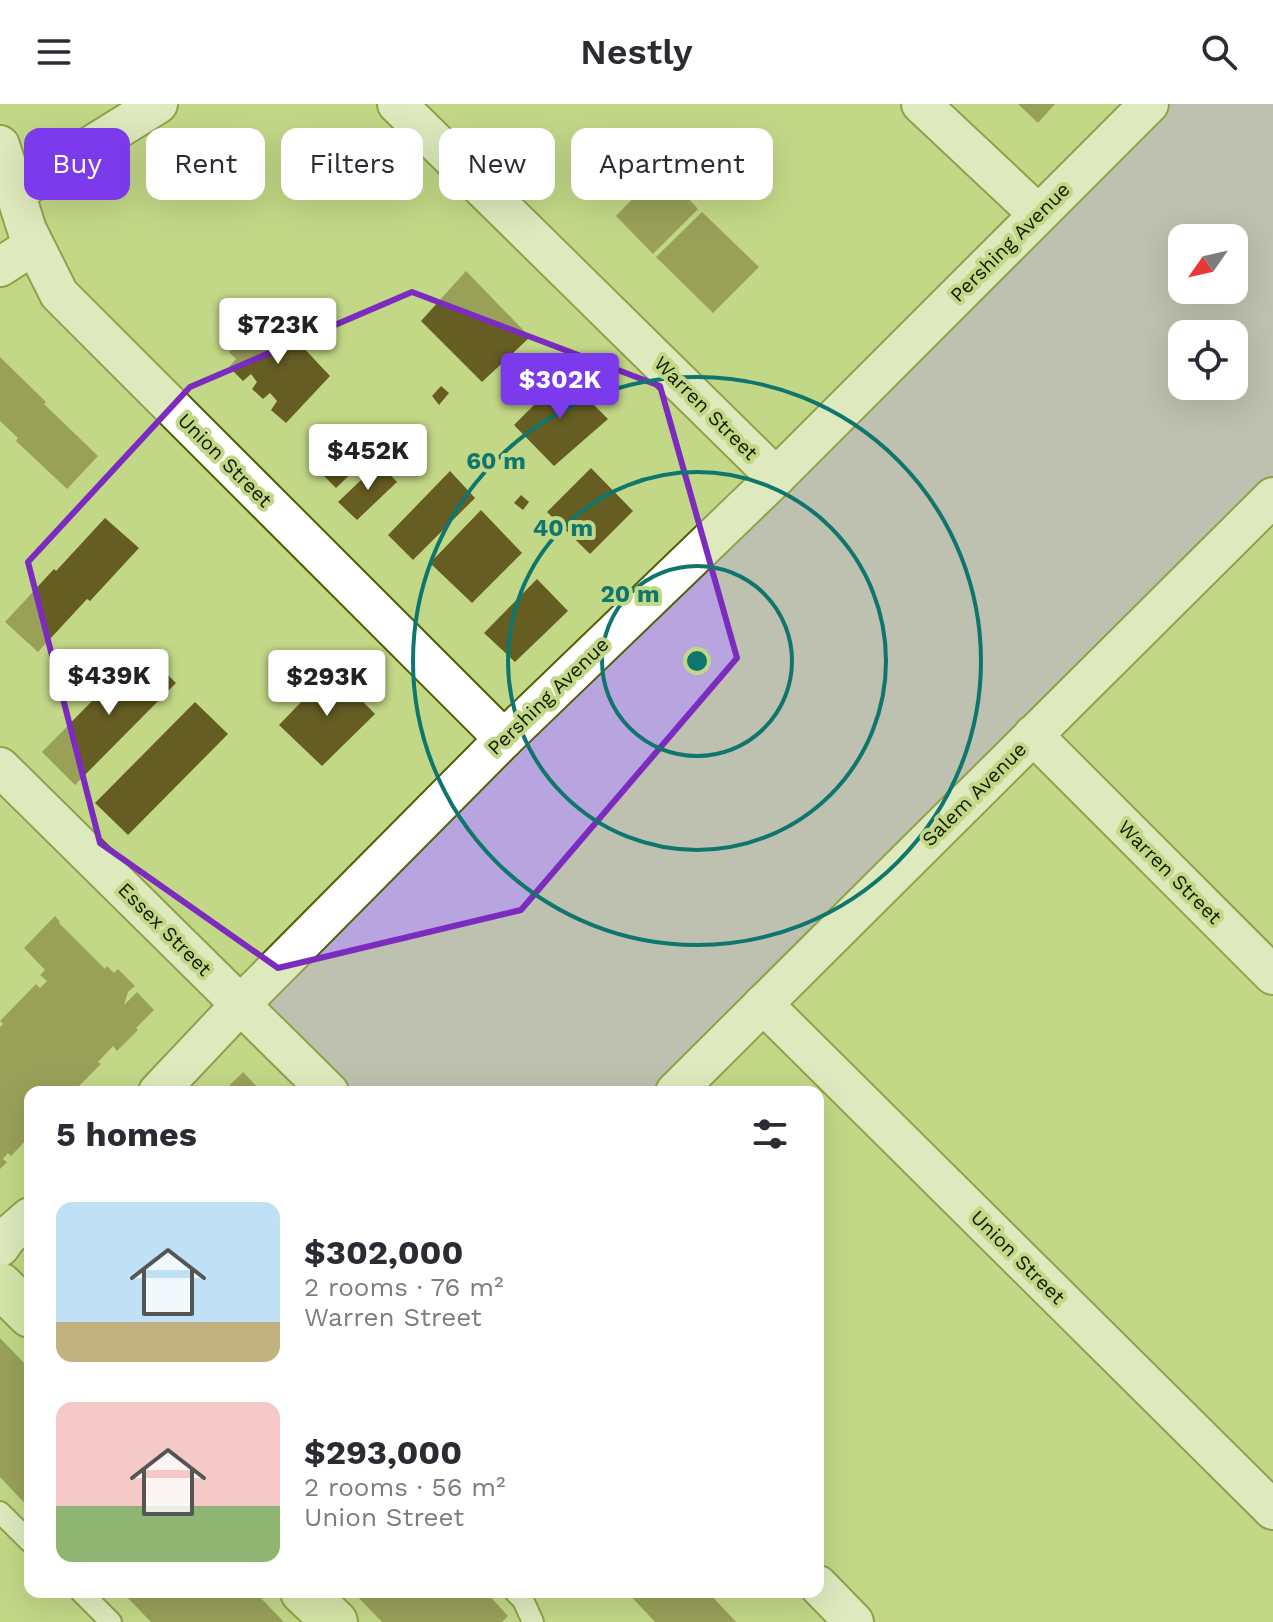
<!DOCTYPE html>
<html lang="en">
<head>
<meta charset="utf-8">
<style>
  :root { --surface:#fff; --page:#f7f7f7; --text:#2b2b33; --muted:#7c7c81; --accent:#7c3aed }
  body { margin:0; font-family:"Work Sans",sans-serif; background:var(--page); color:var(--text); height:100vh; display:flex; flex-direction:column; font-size:30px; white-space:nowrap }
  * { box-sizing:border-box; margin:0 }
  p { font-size:26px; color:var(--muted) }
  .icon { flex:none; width:44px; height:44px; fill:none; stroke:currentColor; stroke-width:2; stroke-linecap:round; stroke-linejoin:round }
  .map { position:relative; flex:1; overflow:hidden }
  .sheet { position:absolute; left:24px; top:982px; width:800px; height:512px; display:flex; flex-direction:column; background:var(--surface); border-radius:16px; box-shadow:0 8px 32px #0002 }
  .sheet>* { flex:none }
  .guide { position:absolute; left:24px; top:24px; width:800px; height:72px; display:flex; gap:16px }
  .needle { width:52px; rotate:236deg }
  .controls { position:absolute; left:1168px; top:120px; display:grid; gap:16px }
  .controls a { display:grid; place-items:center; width:80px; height:80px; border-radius:16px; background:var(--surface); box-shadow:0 8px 32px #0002; font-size:40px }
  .price { position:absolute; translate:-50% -68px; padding:0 18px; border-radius:8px; background:#fff; color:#222; font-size:26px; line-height:52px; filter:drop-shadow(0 2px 4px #0008) }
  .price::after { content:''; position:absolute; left:50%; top:48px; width:24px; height:18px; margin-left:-12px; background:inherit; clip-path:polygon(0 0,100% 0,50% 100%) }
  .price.active { background:var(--accent); color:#fff }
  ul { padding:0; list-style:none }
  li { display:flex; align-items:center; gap:24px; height:200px; padding:0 32px }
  li span { display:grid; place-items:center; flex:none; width:224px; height:160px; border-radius:16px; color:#555 }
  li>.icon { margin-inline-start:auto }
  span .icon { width:96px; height:96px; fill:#fffc; stroke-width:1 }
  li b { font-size:34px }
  h2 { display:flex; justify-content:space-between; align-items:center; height:96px; padding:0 32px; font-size:34px }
  .chip { padding:0 28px; border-radius:16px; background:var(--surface); box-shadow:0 8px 32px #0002; font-size:28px; line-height:72px }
  .chip.active { background:var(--accent); color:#fff }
  header { display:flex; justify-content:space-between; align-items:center; height:104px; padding:0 32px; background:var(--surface); font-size:36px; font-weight:600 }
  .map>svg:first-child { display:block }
  .green { fill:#b8a4df; fill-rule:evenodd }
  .building { fill:#665d23 }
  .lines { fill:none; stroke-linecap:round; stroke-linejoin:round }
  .lane-casing { stroke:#4f5f01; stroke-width:24 }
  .street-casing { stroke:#4f5f01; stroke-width:42 }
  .secondary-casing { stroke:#4f5f01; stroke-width:48 }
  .lane { stroke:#fff; stroke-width:20 }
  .street { stroke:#fff; stroke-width:38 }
  .secondary { stroke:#edf6d1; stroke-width:44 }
  .marked { fill:none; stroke:#7b2cbf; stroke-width:6; stroke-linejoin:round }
  .ring { fill:none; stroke:#0f766e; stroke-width:4 }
  .labels { text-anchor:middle; stroke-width:8; stroke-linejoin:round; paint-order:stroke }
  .street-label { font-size:20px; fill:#151c00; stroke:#c3d887 }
  .centre { fill:#0f766e; stroke:#c3d887; stroke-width:4 }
  .ring-label { font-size:24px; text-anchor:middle; font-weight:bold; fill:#0f766e; stroke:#c3d887; stroke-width:8; stroke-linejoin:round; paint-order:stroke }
</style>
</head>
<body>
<header><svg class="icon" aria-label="menu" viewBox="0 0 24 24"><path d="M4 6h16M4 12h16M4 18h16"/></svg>Nestly<svg class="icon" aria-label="search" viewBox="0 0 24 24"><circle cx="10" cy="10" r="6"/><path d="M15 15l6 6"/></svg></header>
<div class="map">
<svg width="1273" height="1518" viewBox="0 0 1273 1518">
  <rect width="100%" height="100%" fill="#c3d887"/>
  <path class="green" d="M 1145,0 L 1273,0 L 1273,403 L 683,988 L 349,988 L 254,886 ZM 1182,134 L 1234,134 L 1234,186 L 1182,186 ZM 1182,230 L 1234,230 L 1234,282 L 1182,282 Z"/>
  <g class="building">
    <path d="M 1018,0 L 1055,0 L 1038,19 Z"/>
    <path d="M 661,65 L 698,105 L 653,150 L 616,112 Z"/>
    <path d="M 702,108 L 759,163 L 713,209 L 656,153 Z"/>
    <path d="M 466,167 L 530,233 L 482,278 L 421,217 Z"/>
    <path d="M 269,207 L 330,272 L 286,319 L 271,306 L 277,297 L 270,289 L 263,295 L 252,285 L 257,278 L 251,270 L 243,277 L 229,263 L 236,255 L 229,248 Z"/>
    <path d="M 0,253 L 46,298 L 44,300 L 98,352 L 67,385 L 16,337 L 18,334 L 0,317 Z"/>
    <path d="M 564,271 L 608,315 L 554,362 L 514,321 Z"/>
    <path d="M 441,282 L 449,289 L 439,301 L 432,292 Z"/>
    <path d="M 342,339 L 364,357 L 336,384 L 318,366 Z"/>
    <path d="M 379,359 L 397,378 L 357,416 L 338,398 Z"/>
    <path d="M 591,364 L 633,407 L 590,450 L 547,408 Z"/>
    <path d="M 450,367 L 475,394 L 413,456 L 388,431 Z"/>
    <path d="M 521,391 L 529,398 L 523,406 L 514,399 Z"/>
    <path d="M 481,406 L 522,449 L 472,499 L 430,459 Z"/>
    <path d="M 105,414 L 139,444 L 90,497 L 87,495 L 38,548 L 5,518 L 54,465 L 56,467 Z"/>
    <path d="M 537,475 L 568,507 L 515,558 L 484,529 Z"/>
    <path d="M 142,546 L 176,579 L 75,681 L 42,648 Z"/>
    <path d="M 332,566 L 375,610 L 322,662 L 279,621 Z"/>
    <path d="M 195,598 L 228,630 L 128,731 L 95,699 Z"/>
    <path d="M 55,812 L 60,818 L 59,819 L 105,865 L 107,862 L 114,869 L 118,865 L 135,882 L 128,888 L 124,901 L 137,888 L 154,906 L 136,924 L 138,926 L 117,947 L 113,942 L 98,958 L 101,960 L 73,988 L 30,988 L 30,1032 L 11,1052 L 8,1049 L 3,1055 L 7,1058 L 0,1065 L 0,923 L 3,920 L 0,917 L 36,880 L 40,884 L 47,877 L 40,871 L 45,866 L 24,844 Z"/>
    <path d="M 243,968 L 262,988 L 223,988 Z"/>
    <path d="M 0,1234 L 30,1265 L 30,1405 L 0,1373 Z"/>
    <path d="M 122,1488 L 255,1488 L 284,1518 L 151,1518 Z"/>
    <path d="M 353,1488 L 486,1488 L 508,1512 L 502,1518 L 382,1518 Z"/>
    <path d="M 627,1488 L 708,1488 L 736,1518 L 655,1518 Z"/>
  </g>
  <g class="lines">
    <g class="lane-casing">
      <g id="lane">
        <path d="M 0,1408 L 30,1438"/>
        <path d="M 81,1488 L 111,1518"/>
        <path d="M 515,1488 L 523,1496 L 533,1518"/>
      </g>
    </g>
    <g class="street-casing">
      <g id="street">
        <path d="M 397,0 L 776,373"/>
        <path d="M 921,0 L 1038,110"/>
        <path d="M 0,41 L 27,126 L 59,190 L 504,635"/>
        <path d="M 15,89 L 158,0"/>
        <path d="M 0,163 L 34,141"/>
        <path d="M 1033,631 L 1273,871"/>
        <path d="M 0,663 L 329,988"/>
        <path d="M 763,900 L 1273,1406"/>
        <path d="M 158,988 L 241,900 L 504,635 L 776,373 L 1149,0"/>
        <path d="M 675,988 L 1273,393"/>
        <path d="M 0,1143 L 8,1132 L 30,1113"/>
        <path d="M 818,1481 L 854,1518"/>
      </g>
    </g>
    <g class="secondary-casing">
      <g id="secondary">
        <path d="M 0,1181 L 30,1211"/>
        <path d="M 303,1488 L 335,1518"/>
      </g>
    </g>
    <use href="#lane" class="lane"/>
    <use href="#street" class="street"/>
    <use href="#secondary" class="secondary"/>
  </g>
  <path d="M0 0H1273V1518H0ZM 412,188 L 660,282 L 737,554 L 521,806 L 278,864 L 100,739 L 28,458 L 190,283 Z" fill="#c3d887" fill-opacity=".55" fill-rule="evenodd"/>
  <path class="marked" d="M 412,188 L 660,282 L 737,554 L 521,806 L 278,864 L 100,739 L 28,458 L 190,283 Z"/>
  <g class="ring">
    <circle cx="697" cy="557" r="95"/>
    <circle cx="697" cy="557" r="189"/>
    <circle cx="697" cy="557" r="284"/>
  </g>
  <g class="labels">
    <g class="street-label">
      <text transform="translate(1010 138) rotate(-45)" y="7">Pershing Avenue</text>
      <text transform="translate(706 304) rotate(45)" y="7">Warren Street</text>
      <text transform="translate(225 356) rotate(45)" y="7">Union Street</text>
      <text transform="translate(548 592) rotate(-44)" y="7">Pershing Avenue</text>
      <text transform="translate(974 690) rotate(-45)" y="7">Salem Avenue</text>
      <text transform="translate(1170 768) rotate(45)" y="7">Warren Street</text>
      <text transform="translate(165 825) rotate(45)" y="7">Essex Street</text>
      <text transform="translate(1018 1153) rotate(45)" y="7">Union Street</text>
    </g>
  </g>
  <circle cx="697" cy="557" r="12" class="centre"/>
  <g class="ring-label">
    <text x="496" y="365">60 m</text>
    <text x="563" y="432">40 m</text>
    <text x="630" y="498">20 m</text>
  </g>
</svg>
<div class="controls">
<a><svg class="needle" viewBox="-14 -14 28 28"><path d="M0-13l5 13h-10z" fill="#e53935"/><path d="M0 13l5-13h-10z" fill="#7c7c81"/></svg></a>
<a><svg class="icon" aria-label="locate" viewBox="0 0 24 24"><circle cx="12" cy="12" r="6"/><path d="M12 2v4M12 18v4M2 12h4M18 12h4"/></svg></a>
</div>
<b class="price" style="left:278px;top:262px">$723K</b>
<b class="price active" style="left:560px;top:317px">$302K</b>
<b class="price" style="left:368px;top:388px">$452K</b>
<b class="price" style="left:109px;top:613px">$439K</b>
<b class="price" style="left:327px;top:614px">$293K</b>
<div class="guide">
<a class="chip active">Buy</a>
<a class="chip">Rent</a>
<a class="chip">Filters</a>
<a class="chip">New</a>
<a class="chip">Apartment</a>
</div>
<section class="sheet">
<h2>5 homes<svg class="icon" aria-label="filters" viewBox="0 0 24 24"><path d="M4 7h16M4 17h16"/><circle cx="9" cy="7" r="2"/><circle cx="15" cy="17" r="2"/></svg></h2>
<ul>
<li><span style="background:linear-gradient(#bfe0f5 75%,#c2b280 0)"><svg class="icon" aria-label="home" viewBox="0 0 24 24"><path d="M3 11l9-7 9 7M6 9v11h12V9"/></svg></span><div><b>$302,000</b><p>2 rooms · 76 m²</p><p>Warren Street</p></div></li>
<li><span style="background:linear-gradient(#f6c9c9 65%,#8fb573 0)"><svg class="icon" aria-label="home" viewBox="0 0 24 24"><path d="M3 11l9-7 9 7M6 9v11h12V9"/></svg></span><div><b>$293,000</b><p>2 rooms · 56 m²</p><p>Union Street</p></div></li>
</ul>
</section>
</div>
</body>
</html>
